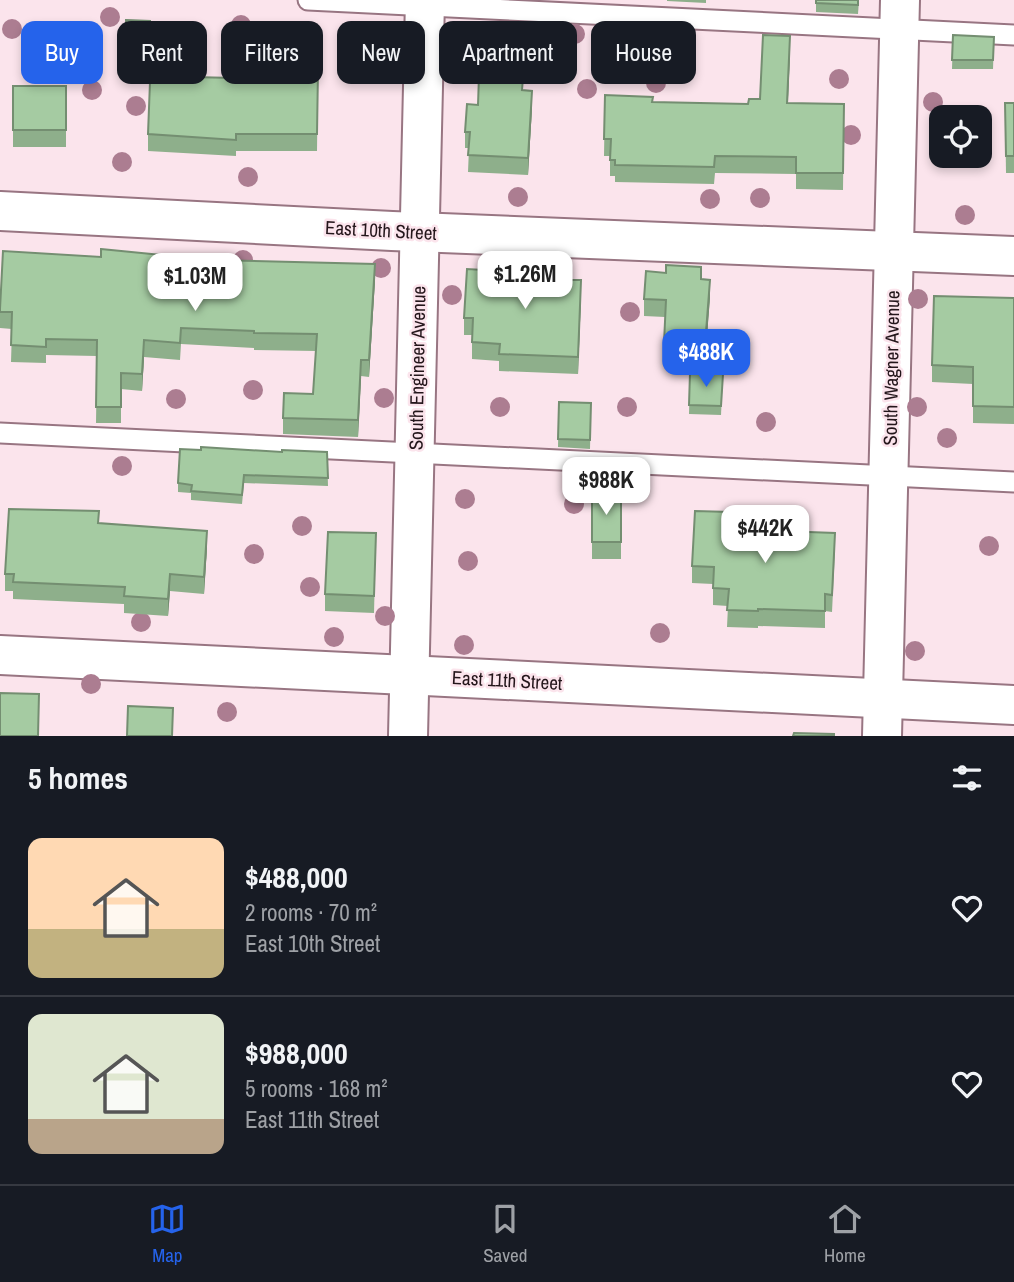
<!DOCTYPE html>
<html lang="en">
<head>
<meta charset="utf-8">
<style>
  :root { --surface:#171b24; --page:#20242c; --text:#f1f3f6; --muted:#9ea1a6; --line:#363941; --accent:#2563eb }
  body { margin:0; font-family:"Archivo Narrow",sans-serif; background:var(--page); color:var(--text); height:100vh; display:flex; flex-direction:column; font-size:26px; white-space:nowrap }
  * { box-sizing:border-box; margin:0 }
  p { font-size:23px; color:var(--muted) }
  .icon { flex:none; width:38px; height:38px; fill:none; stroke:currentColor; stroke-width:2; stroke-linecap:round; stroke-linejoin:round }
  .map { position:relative; height:736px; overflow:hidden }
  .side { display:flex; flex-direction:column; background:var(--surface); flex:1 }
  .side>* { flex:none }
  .banner { position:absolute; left:21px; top:21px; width:973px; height:63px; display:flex; gap:14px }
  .buttons { position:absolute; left:929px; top:105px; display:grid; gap:14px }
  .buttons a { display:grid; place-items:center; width:63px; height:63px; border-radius:14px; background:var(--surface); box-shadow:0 4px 10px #0003; font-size:35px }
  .price { position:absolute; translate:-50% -60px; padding:0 16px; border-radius:14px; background:#fff; color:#222; font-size:23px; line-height:46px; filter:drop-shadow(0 2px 4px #0008) }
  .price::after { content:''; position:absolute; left:50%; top:42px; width:21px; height:16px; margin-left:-10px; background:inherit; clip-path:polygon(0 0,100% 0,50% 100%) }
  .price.current { background:var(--accent); color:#fff }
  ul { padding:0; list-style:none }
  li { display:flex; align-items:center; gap:21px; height:175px; padding:0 28px }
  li+li { border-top:2px solid var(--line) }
  li span { display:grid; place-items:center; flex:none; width:196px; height:140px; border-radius:14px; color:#555 }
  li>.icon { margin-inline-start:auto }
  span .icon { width:84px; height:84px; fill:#fffc; stroke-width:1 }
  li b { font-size:30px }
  h2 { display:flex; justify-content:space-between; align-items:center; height:84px; padding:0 28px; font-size:30px }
  .chip { padding:0 24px; border-radius:14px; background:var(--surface); box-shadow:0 4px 10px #0003; font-size:24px; line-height:63px }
  .chip.current { background:var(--accent); color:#fff }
  .dock { display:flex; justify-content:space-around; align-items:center; height:98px; border-top:2px solid var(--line); background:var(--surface); font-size:19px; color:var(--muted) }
  .dock a { display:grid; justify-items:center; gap:4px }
  .dock .current { color:var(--accent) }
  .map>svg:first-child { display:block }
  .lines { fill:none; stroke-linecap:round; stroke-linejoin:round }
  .service-casing { stroke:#987582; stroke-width:23 }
  .minor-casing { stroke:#987582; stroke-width:42 }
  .tertiary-casing { stroke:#987582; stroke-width:42 }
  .service { stroke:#fff; stroke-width:19 }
  .minor { stroke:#fff; stroke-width:38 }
  .tertiary { stroke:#fff; stroke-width:38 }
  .tree { fill:#ac7d91 }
  .wall { fill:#8eaf8b }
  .shaded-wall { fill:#748e71 }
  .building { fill:#a5cba2; stroke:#748e71; stroke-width:2 }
  .labels { text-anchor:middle; stroke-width:5; stroke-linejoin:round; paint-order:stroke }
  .street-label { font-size:19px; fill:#24161b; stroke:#fbe4ec }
</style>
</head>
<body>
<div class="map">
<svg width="1014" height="736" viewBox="0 0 1014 736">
  <rect width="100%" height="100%" fill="#fbe4ec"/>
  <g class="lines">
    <g class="service-casing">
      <g id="service">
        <path d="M 308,0 L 1014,35"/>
        <path d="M 0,433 L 1014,482"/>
      </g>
    </g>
    <g class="minor-casing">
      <g id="minor">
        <path d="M 0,211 L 392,231 L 1014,256"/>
        <path d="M 0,655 L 1014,705"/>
        <path d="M 882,736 L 900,0"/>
      </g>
    </g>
    <g class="tertiary-casing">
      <path id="tertiary" d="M 408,736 L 425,0"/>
    </g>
    <use href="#service" class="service"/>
    <use href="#minor" class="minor"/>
    <use href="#tertiary" class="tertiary"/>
  </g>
  <g class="tree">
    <circle cx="110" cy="17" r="10"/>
    <circle cx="241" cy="25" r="10"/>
    <circle cx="12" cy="29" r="10"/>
    <circle cx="575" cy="34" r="10"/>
    <circle cx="235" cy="70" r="10"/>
    <circle cx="839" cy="79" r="10"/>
    <circle cx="656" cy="83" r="10"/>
    <circle cx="587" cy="89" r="10"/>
    <circle cx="92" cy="90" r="10"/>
    <circle cx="933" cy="102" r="10"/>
    <circle cx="136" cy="106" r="10"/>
    <circle cx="851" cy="135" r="10"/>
    <circle cx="122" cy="162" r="10"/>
    <circle cx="248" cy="177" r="10"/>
    <circle cx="518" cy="197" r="10"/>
    <circle cx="760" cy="198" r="10"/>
    <circle cx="710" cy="199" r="10"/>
    <circle cx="965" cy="215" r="10"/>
    <circle cx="243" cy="260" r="10"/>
    <circle cx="381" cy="268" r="10"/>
    <circle cx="452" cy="295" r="10"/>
    <circle cx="918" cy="299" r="10"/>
    <circle cx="630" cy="312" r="10"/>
    <circle cx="253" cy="390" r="10"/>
    <circle cx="384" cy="398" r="10"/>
    <circle cx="176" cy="399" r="10"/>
    <circle cx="500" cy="407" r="10"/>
    <circle cx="627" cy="407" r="10"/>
    <circle cx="917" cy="407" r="10"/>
    <circle cx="766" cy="422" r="10"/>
    <circle cx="947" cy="438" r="10"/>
    <circle cx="122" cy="466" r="10"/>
    <circle cx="465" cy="499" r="10"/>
    <circle cx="574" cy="504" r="10"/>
    <circle cx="302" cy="526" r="10"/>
    <circle cx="989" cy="546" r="10"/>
    <circle cx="254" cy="554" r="10"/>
    <circle cx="468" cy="561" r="10"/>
    <circle cx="310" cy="587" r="10"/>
    <circle cx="385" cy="616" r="10"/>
    <circle cx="141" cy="622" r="10"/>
    <circle cx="660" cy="633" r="10"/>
    <circle cx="334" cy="637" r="10"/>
    <circle cx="464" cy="645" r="10"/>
    <circle cx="915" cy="651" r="10"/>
    <circle cx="91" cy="684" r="10"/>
    <circle cx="227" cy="712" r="10"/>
  </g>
  <g class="wall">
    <path d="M 667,0 L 706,0 L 706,3 L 667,1 Z"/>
    <path d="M 816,0 L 859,0 L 858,14 L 816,12 Z"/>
    <path d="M 126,20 L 150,21 L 150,74 L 126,73 Z"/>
    <path d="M 953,35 L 994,37 L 993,69 L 952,69 Z"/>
    <path d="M 790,53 L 788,103 L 844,104 L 843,190 L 796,189 L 796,174 L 715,173 L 714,184 L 615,182 L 615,176 L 610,176 L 610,156 L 604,156 L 605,95 L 653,102 L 748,104 L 760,99 Z"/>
    <path d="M 318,69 L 317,151 L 236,151 L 236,156 L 148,151 L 148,134 L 193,77 L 275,79 Z"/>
    <rect x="13" y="86" width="53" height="61"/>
    <path d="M 523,90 L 532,108 L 528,175 L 468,172 L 469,148 L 465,148 L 465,132 L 478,105 Z"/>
    <path d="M 1005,103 L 1014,103 L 1014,173 L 1006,173 Z"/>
    <path d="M 701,279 L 710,297 L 705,362 L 664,360 L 665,317 L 644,316 L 644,299 Z"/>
    <path d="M 375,280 L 369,377 L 361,376 L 358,437 L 283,434 L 283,418 L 313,394 L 316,351 L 254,350 L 254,348 L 181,344 L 180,360 L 144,357 L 142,391 L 121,389 L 121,423 L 96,423 L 97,356 L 46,355 L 46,363 L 11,362 L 12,329 L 0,328 L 0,309 Z"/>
    <path d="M 571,280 L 581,297 L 578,374 L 499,371 L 499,361 L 472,359 L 472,335 L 464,335 L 464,318 Z"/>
    <path d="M 1014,298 L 1014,424 L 973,423 L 973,384 L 932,382 L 932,365 Z"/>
    <path d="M 690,373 L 723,374 L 721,415 L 689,414 Z"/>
    <path d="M 559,402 L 591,403 L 590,449 L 558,447 Z"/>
    <path d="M 282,452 L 327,452 L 328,486 L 244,483 L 242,504 L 191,500 L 191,493 L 178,492 L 178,483 Z"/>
    <rect x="592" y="492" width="29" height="67"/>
    <path d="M 99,523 L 207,548 L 204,594 L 170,591 L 168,616 L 124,613 L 124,604 L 13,599 L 13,591 L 5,591 L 5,574 Z"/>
    <path d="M 730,530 L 835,550 L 832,612 L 825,611 L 825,628 L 758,626 L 758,628 L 727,627 L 728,606 L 713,605 L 713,584 L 692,583 L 692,566 Z"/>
    <path d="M 376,533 L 374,613 L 325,611 L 325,594 Z"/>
  </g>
  <g class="shaded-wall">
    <path d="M 790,36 L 790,53 L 787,120 L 787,103 Z"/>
    <path d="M 532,91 L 532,108 L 528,175 L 528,158 Z"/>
    <path d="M 375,264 L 375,280 L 369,377 L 369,360 Z"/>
    <path d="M 581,280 L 581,297 L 578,374 L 578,357 Z"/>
    <path d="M 710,280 L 710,297 L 705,362 L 705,345 Z"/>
    <path d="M 144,340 L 144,357 L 142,391 L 142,374 Z"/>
    <path d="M 361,360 L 361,376 L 358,437 L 358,420 Z"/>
    <path d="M 207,531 L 207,548 L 204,594 L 204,577 Z"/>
    <path d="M 170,574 L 170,591 L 168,616 L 168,599 Z"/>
  </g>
  <g class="building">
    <path d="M 816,0 L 858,0 L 858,5 L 816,3 Z"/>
    <path d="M 126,20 L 150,21 L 150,65 L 126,64 Z"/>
    <path d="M 763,35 L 790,36 L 787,103 L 844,104 L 843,173 L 796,173 L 796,157 L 715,156 L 714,167 L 615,165 L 615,160 L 610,160 L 611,139 L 604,139 L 605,95 L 653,97 L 652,102 L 748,104 L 749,99 L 760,99 Z"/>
    <path d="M 953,35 L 994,37 L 993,60 L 952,60 Z"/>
    <path d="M 151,56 L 193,58 L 192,77 L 275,79 L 275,68 L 318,69 L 317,134 L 236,134 L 236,140 L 148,134 Z"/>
    <path d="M 479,75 L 523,78 L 522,90 L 532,91 L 528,158 L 468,155 L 470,132 L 465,132 L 467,104 L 478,105 Z"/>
    <rect x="13" y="86" width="53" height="44"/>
    <path d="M 1005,103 L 1014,103 L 1014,156 L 1006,156 Z"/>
    <path d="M 101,249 L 212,260 L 375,264 L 369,360 L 361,360 L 358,420 L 283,418 L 284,393 L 313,394 L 317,334 L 254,333 L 254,331 L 181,328 L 180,343 L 144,340 L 142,374 L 121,373 L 121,407 L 96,407 L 97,340 L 46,339 L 46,347 L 11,345 L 12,312 L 0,312 L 0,309 L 3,251 L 101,257 Z"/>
    <path d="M 666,265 L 701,267 L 701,279 L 710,280 L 705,345 L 664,343 L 666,300 L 644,299 L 646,271 L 666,273 Z"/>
    <path d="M 537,268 L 571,269 L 571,280 L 581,280 L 578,357 L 499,354 L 500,344 L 472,342 L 473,318 L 464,318 L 467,269 L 537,273 Z"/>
    <path d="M 934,296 L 1014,298 L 1014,407 L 973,406 L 973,367 L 932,365 Z"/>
    <path d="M 690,373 L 723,374 L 721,406 L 689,405 Z"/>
    <path d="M 559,402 L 591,403 L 590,440 L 558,439 Z"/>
    <path d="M 201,447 L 282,452 L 282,450 L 327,452 L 328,478 L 244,475 L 242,495 L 191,491 L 192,485 L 178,483 L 180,449 L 201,450 Z"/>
    <rect x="592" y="492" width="29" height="50"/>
    <path d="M 9,509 L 99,511 L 98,523 L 207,531 L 204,577 L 170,574 L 168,599 L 124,596 L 125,587 L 13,582 L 14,574 L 5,574 Z"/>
    <path d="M 695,511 L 730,512 L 729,530 L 781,534 L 781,531 L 835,533 L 832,595 L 825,594 L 825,611 L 758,609 L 758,611 L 727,610 L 729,589 L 713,588 L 714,567 L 692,566 Z"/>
    <path d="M 328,532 L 376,533 L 374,596 L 325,594 Z"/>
    <path d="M 0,693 L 39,694 L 38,736 L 0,736 Z"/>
    <path d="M 128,706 L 173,708 L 172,736 L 127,736 Z"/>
    <path d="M 794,733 L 834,734 L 834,736 L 793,736 Z"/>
  </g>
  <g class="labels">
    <g class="street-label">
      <text transform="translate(381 230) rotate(3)" y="7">East 10th Street</text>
      <text transform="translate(417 368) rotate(-89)" y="7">South Engineer Avenue</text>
      <text transform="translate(891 368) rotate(-89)" y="7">South Wagner Avenue</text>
      <text transform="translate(507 680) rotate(3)" y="7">East 11th Street</text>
    </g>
  </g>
</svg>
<div class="buttons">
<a><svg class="icon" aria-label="locate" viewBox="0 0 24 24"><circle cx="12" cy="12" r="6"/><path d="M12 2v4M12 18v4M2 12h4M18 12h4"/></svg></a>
</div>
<b class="price" style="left:525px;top:311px">$1.26M</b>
<b class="price" style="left:195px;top:313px">$1.03M</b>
<b class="price current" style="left:706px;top:389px">$488K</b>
<b class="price" style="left:606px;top:517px">$988K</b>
<b class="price" style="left:765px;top:565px">$442K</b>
<div class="banner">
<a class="chip current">Buy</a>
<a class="chip">Rent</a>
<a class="chip">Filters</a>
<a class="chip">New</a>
<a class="chip">Apartment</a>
<a class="chip">House</a>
</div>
</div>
<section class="side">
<h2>5 homes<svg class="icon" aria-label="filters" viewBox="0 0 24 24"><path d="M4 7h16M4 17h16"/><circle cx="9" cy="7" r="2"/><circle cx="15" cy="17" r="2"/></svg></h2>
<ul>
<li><span style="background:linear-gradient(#ffd9b3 65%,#c2b280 0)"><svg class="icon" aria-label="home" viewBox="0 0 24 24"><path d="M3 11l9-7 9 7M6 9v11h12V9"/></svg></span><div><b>$488,000</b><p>2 rooms · 70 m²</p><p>East 10th Street</p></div><svg class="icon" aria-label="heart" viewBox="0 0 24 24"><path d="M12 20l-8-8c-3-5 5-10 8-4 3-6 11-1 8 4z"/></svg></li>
<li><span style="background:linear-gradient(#dfe7d0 75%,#b9a48a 0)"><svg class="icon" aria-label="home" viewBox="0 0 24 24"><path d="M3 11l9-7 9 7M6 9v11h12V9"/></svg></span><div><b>$988,000</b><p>5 rooms · 168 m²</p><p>East 11th Street</p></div><svg class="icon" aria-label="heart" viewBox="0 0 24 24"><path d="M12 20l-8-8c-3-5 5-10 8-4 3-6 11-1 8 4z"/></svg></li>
</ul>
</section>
<nav class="dock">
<a class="current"><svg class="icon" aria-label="map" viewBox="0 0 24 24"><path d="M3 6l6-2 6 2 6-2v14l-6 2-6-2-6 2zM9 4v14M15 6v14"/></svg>Map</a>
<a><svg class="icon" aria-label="saved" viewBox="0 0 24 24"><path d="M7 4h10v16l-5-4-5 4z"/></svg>Saved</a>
<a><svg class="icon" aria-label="home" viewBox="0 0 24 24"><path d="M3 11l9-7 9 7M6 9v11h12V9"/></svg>Home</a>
</nav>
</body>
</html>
